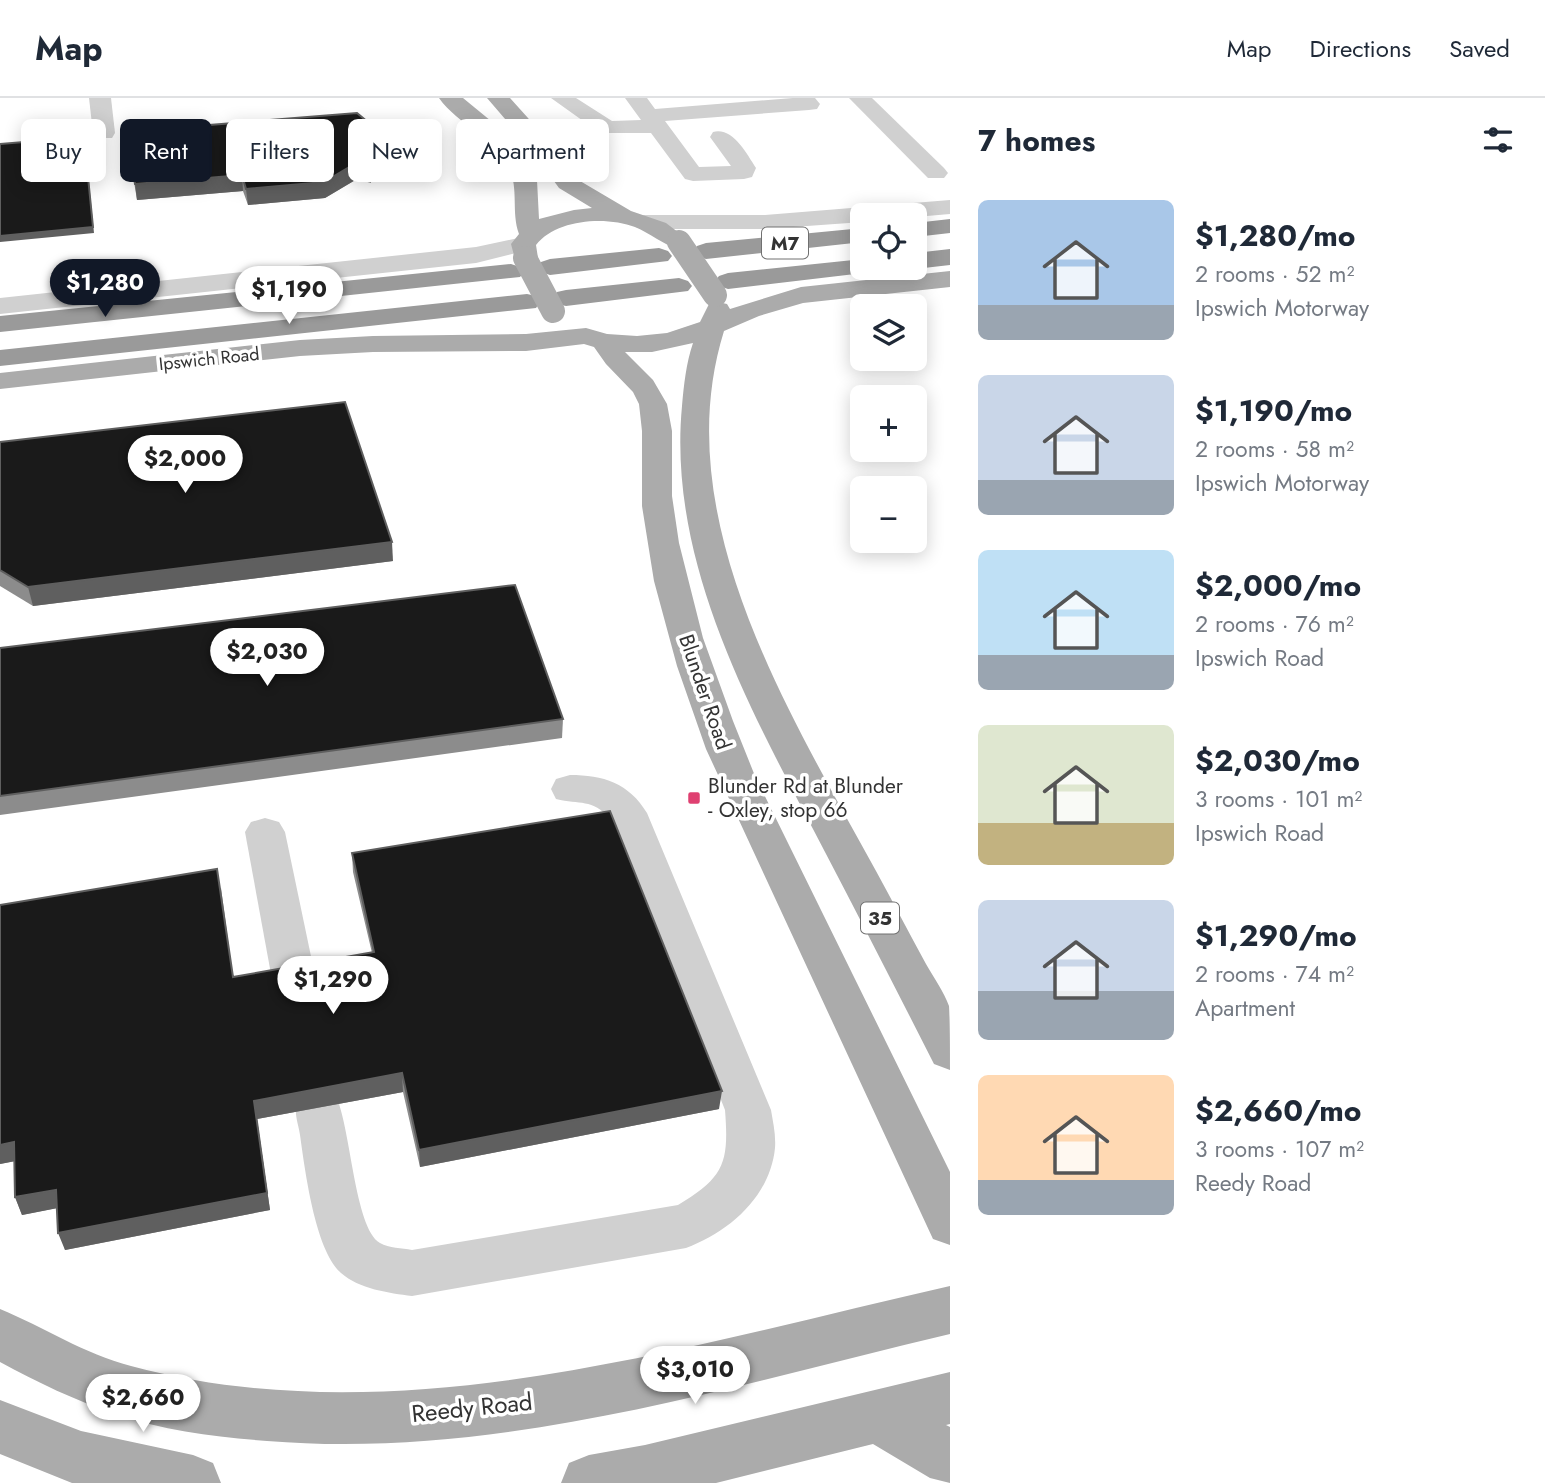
<!DOCTYPE html>
<html lang="en">
<head>
<meta charset="utf-8">
<style>
  :root { --surface:#fff; --page:#f6f6f7; --text:#1f2937; --muted:#747a83; --line:#e0e1e3; --accent:#111827 }
  body { margin:0; font-family:Jost,sans-serif; background:var(--page); color:var(--text); height:100vh; display:flex; flex-direction:column; font-size:26px; white-space:nowrap }
  * { box-sizing:border-box; margin:0 }
  p { font-size:23px; color:var(--muted) }
  .icon { flex:none; width:38px; height:38px; fill:none; stroke:currentColor; stroke-width:2; stroke-linecap:round; stroke-linejoin:round }
  .map { position:relative; flex:1; overflow:hidden }
  .sheet { display:flex; flex-direction:column; background:var(--surface); width:595px }
  .sheet>* { flex:none }
  .hud { position:absolute; left:21px; top:21px; width:665px; height:63px; display:flex; gap:14px }
  .tools { position:absolute; left:850px; top:105px; display:grid; gap:14px }
  .tools a { display:grid; place-items:center; width:77px; height:77px; border-radius:10px; background:var(--surface); box-shadow:0 4px 18px #0003; font-size:35px }
  .price { position:absolute; translate:-50% -60px; padding:0 16px; border-radius:24px; background:#fff; color:#222; font-size:23px; line-height:46px; filter:drop-shadow(0 2px 4px #0008) }
  .price::after { content:''; position:absolute; left:50%; top:42px; width:21px; height:16px; margin-left:-10px; background:inherit; clip-path:polygon(0 0,100% 0,50% 100%) }
  .price.active { background:var(--accent); color:#fff }
  ul { padding:0; list-style:none }
  li { display:flex; align-items:center; gap:21px; height:175px; padding:0 28px }
  li span { display:grid; place-items:center; flex:none; width:196px; height:140px; border-radius:10px; color:#555 }
  li>.icon { margin-inline-start:auto }
  span .icon { width:84px; height:84px; fill:#fffc; stroke-width:1 }
  li b { font-size:30px }
  h2 { display:flex; justify-content:space-between; align-items:center; height:84px; padding:0 28px; font-size:30px }
  .pill { padding:0 24px; border-radius:10px; background:var(--surface); box-shadow:0 4px 18px #0003; font-size:24px; line-height:63px }
  .pill.active { background:var(--accent); color:#fff }
  header { display:flex; align-items:center; gap:42px; box-sizing:border-box; height:98px; padding:0 35px; background:var(--surface); border-bottom:2px solid var(--line) }
  header strong { font-size:33px }
  nav { display:flex; gap:38px; margin-inline-start:auto; font-size:24px }
  main { display:flex; flex:1; min-height:0 }
  .map>svg:first-child { display:block }
  .lines { fill:none; stroke-linecap:round; stroke-linejoin:round }
  .minor { fill:#d0d0d0; fill-rule:evenodd }
  .major { fill:#ababab; fill-rule:evenodd }
  .highway { fill:#9a9a9a; fill-rule:evenodd }
  .major-bridge { stroke:#ababab; stroke-width:24 }
  .wall { fill:#8c8c8c }
  .shaded-wall { fill:#5f5f5f }
  .building { fill:#1a1a1a; stroke:#5f5f5f; stroke-width:2 }
  .poi-dot { fill:#df4071; stroke:#fff; stroke-width:2.5 }
  .labels { text-anchor:middle; stroke-width:7; stroke-linejoin:round; paint-order:stroke }
  .far-street-label { font-size:18px; fill:#333; stroke:#fff }
  .shield { fill:#fff; stroke:#707070; stroke-width:2 }
  .shield-label { font-size:19px; font-weight:bold; fill:#333 }
  .street-label { font-size:21px; fill:#333; stroke:#fff }
  .poi-label { font-size:21px; fill:#333; stroke:#fff; text-anchor:start }
  .near-street-label { font-size:24px; fill:#333; stroke:#fff }
</style>
</head>
<body>
<header>
<strong>Map</strong>
<nav><a>Map</a><a>Directions</a><a>Saved</a></nav>
</header>
<main>
<div class="map">
<svg width="950" height="1385" viewBox="0 0 950 1385">
  <rect width="100%" height="100%" fill="#fff"/>
  <g class="lines">
    <g class="minor">
      <path d="M 89,0 L 111,0 L 115,35 L 112,40 L 96,40 L 93,35 Z"/>
      <path d="M 551,0 L 576,0 L 612,23 L 641,22 L 625,0 L 647,0 L 655,11 L 793,0 L 815,0 L 820,6 L 817,11 L 809,12 L 665,23 L 699,69 L 731,68 L 710,39 L 713,34 C 733,29 746,55 756,70 L 752,79 L 744,81 L 693,83 L 685,81 L 651,35 L 600,35 Z"/>
      <path d="M 849,0 L 872,0 L 944,70 L 948,75 L 944,80 L 928,80 Z"/>
      <path d="M 950,102 L 950,116 L 915,119 L 915,117 L 863,117 L 863,124 L 765,131 L 644,131 L 635,129 L 632,124 L 635,119 L 644,117 L 765,117 Z"/>
      <path d="M 523,139 L 532,141 L 535,146 L 532,151 L 476,165 L 0,216 L 0,200 L 476,149 Z"/>
      <path d="M 570,677 C 603,677 629,685 647,715 L 771,1012 C 773,1024 776,1037 775,1050 C 770,1099 729,1134 686,1150 L 412,1198 C 389,1195 359,1191 341,1175 C 315,1152 305,1072 300,1037 C 299,1029 295,1018 296,1011 C 296,1006 301,1000 303,996 L 319,990 L 335,996 C 351,1027 354,1130 380,1145 C 389,1150 402,1150 412,1152 L 678,1107 C 725,1079 729,1064 725,1012 L 610,721 C 592,700 580,707 556,701 L 551,691 L 556,681 Z"/>
      <path d="M 265,720 L 279,724 L 285,734 L 317,887 L 310,899 L 295,904 L 280,899 L 273,887 L 245,734 L 251,724 Z"/>
    </g>
    <g class="major">
      <path d="M 439,0 L 463,0 L 502,32 L 521,53 L 537,82 L 539,121 L 574,112 L 592,110 L 559,90 L 530,50 L 487,0 L 510,0 L 546,40 L 575,80 L 631,113 L 666,125 L 691,144 L 688,149 L 679,151 C 663,147 650,135 635,129 C 606,118 556,121 536,147 L 538,160 L 534,165 L 525,168 L 516,165 L 511,146 L 519,136 C 511,114 519,91 509,70 C 495,39 458,27 439,0 Z"/>
      <path d="M 950,173 L 950,189 L 803,205 L 759,218 L 724,233 C 666,419 790,616 876,773 C 893,804 909,835 926,866 C 934,880 944,894 949,908 C 950,923 950,955 950,972 L 934,966 C 898,895 862,825 825,754 C 754,618 667,467 682,308 C 684,286 686,266 693,245 L 652,254 L 625,254 L 653,282 L 667,306 L 672,333 L 672,398 L 679,445 L 703,540 L 733,623 L 755,678 L 950,1074 L 950,1147 L 933,1141 L 706,651 L 677,568 L 654,483 L 642,408 L 642,333 L 639,306 L 633,294 L 606,266 L 594,249 L 584,246 L 526,253 L 373,254 L 300,258 L 0,291 L 0,275 L 300,242 L 373,238 L 526,236 L 586,230 L 607,236 L 637,238 L 667,235 L 700,224 L 709,206 L 718,204 L 727,206 L 730,211 L 801,189 Z"/>
      <path d="M 950,1188 L 950,1236 C 726,1289 499,1362 267,1343 C 216,1339 165,1333 116,1316 C 76,1303 37,1284 0,1264 L 0,1211 C 44,1229 84,1256 131,1268 C 398,1340 689,1247 950,1188 Z"/>
      <path d="M 950,1274 L 950,1326 L 946,1327 L 950,1329 L 950,1385 L 930,1380 L 873,1346 L 716,1385 L 561,1385 L 569,1365 L 589,1357 L 645,1347 Z"/>
      <path d="M 0,1302 L 81,1333 L 193,1357 L 213,1365 L 221,1385 L 72,1385 L 0,1356 Z"/>
    </g>
    <g class="highway">
      <path d="M 950,121 L 950,135 L 915,139 L 915,125 Z"/>
      <path d="M 863,130 L 863,144 L 706,161 L 697,158 L 693,153 L 697,148 L 706,145 Z"/>
      <path d="M 659,150 L 668,153 L 672,158 L 668,163 L 550,177 L 541,174 L 537,169 L 541,164 L 550,161 Z"/>
      <path d="M 950,151 L 950,167 L 915,171 L 912,170 L 915,170 L 915,155 Z"/>
      <path d="M 863,161 L 863,170 L 875,170 L 872,174 L 728,191 L 719,188 L 715,183 L 719,178 L 728,175 Z"/>
      <path d="M 511,166 L 520,169 L 524,174 L 520,179 L 0,234 L 0,218 Z"/>
      <path d="M 679,180 L 688,183 L 692,188 L 688,193 L 566,208 L 557,206 L 553,200 L 557,194 L 566,192 Z"/>
      <path d="M 527,196 L 536,198 L 540,204 L 536,210 L 0,268 L 0,252 Z"/>
    </g>
    <g class="major-bridge">
      <path d="M 679,144 L 715,197"/>
      <path d="M 525,160 L 553,213"/>
    </g>
  </g>
  <g class="wall">
    <path d="M 369,25 L 371,85 L 357,81 L 325,100 L 248,107 L 243,93 L 137,102 L 127,41 Z"/>
    <path d="M 0,344 L 393,463 L 33,508 L 0,488 Z"/>
    <path d="M 0,550 L 563,621 L 562,640 L 0,717 Z"/>
    <path d="M 352,755 L 719,1011 L 420,1069 L 403,994 L 257,1021 L 270,1112 L 65,1152 L 57,1110 L 22,1117 L 15,1099 L 15,1063 L 0,1066 L 221,790 L 233,879 L 372,855 L 353,774 Z"/>
  </g>
  <g class="shaded-wall">
    <path d="M 85,44 L 94,135 L 0,144 L 0,138 Z"/>
    <path d="M 356,65 L 357,81 L 325,100 L 248,107 L 246,91 Z"/>
    <path d="M 242,77 L 243,93 L 137,102 L 135,86 Z"/>
    <path d="M 392,444 L 393,463 L 33,508 L 28,489 Z"/>
    <path d="M 402,975 L 403,994 L 257,1021 L 270,1112 L 65,1152 L 58,1135 L 254,1003 Z"/>
    <path d="M 722,993 L 719,1011 L 420,1069 L 419,1052 Z"/>
    <path d="M 14,1044 L 21,1062 L 0,1066 L 0,1047 Z"/>
    <path d="M 56,1092 L 63,1109 L 22,1117 L 15,1099 Z"/>
  </g>
  <g class="building">
    <path d="M 357,15 L 369,25 L 370,69 L 356,65 L 324,84 L 246,91 L 242,77 L 135,86 L 127,41 L 197,35 L 197,28 Z"/>
    <path d="M 84,39 L 93,129 L 0,138 L 0,46 Z"/>
    <path d="M 345,304 L 392,444 L 28,489 L 0,472 L 0,344 Z"/>
    <path d="M 515,487 L 563,621 L 0,698 L 0,550 Z"/>
    <path d="M 610,713 L 722,993 L 419,1052 L 402,975 L 254,1003 L 267,1095 L 58,1135 L 56,1092 L 15,1099 L 14,1044 L 0,1047 L 0,807 L 217,771 L 233,879 L 374,854 L 352,755 Z"/>
  </g>
  <rect class="poi-dot" x="687" y="693" width="14" height="14" rx="3.5"/>
  <g class="labels">
    <g class="far-street-label">
      <text transform="translate(209 261) rotate(-6)" y="6">Ipswich Road</text>
    </g>
    <g class="shield">
      <rect x="762" y="129.5" width="46" height="31" rx="5"/>
      <rect x="861" y="804.5" width="38" height="31" rx="5"/>
    </g>
    <g class="shield-label">
      <text x="785" y="152">M7</text>
      <text x="880" y="827">35</text>
    </g>
    <g class="street-label">
      <text transform="translate(705 594) rotate(71)" y="7">Blunder Road</text>
    </g>
    <g class="poi-label">
      <text x="708" y="695">Blunder Rd at Blunder<tspan x="708" dy="24">- Oxley, stop 66</tspan></text>
    </g>
    <g class="near-street-label">
      <text transform="translate(472 1310) rotate(-6)" y="8">Reedy Road</text>
    </g>
  </g>
</svg>
<div class="tools">
<a><svg class="icon" aria-label="locate" viewBox="0 0 24 24"><circle cx="12" cy="12" r="6"/><path d="M12 2v4M12 18v4M2 12h4M18 12h4"/></svg></a>
<a><svg class="icon" aria-label="layers" viewBox="0 0 24 24"><path d="M12 4l9 5-9 5-9-5zM3 14l9 5 9-5"/></svg></a>
<a>+</a>
<a>−</a>
</div>
<b class="price active" style="left:105px;top:221px">$1,280</b>
<b class="price" style="left:289px;top:228px">$1,190</b>
<b class="price" style="left:185px;top:397px">$2,000</b>
<b class="price" style="left:267px;top:590px">$2,030</b>
<b class="price" style="left:333px;top:918px">$1,290</b>
<b class="price" style="left:695px;top:1308px">$3,010</b>
<b class="price" style="left:143px;top:1336px">$2,660</b>
<div class="hud">
<a class="pill">Buy</a>
<a class="pill active">Rent</a>
<a class="pill">Filters</a>
<a class="pill">New</a>
<a class="pill">Apartment</a>
</div>
</div>
<section class="sheet">
<h2>7 homes<svg class="icon" aria-label="filters" viewBox="0 0 24 24"><path d="M4 7h16M4 17h16"/><circle cx="9" cy="7" r="2"/><circle cx="15" cy="17" r="2"/></svg></h2>
<ul>
<li><span style="background:linear-gradient(#a9c7e8 75%,#9aa5b1 0)"><svg class="icon" aria-label="home" viewBox="0 0 24 24"><path d="M3 11l9-7 9 7M6 9v11h12V9"/></svg></span><div><b>$1,280/mo</b><p>2 rooms · 52 m²</p><p>Ipswich Motorway</p></div></li>
<li><span style="background:linear-gradient(#c9d6e8 75%,#9aa5b1 0)"><svg class="icon" aria-label="home" viewBox="0 0 24 24"><path d="M3 11l9-7 9 7M6 9v11h12V9"/></svg></span><div><b>$1,190/mo</b><p>2 rooms · 58 m²</p><p>Ipswich Motorway</p></div></li>
<li><span style="background:linear-gradient(#bfe0f5 75%,#9aa5b1 0)"><svg class="icon" aria-label="home" viewBox="0 0 24 24"><path d="M3 11l9-7 9 7M6 9v11h12V9"/></svg></span><div><b>$2,000/mo</b><p>2 rooms · 76 m²</p><p>Ipswich Road</p></div></li>
<li><span style="background:linear-gradient(#dfe7d0 70%,#c2b280 0)"><svg class="icon" aria-label="home" viewBox="0 0 24 24"><path d="M3 11l9-7 9 7M6 9v11h12V9"/></svg></span><div><b>$2,030/mo</b><p>3 rooms · 101 m²</p><p>Ipswich Road</p></div></li>
<li><span style="background:linear-gradient(#c9d6e8 65%,#9aa5b1 0)"><svg class="icon" aria-label="home" viewBox="0 0 24 24"><path d="M3 11l9-7 9 7M6 9v11h12V9"/></svg></span><div><b>$1,290/mo</b><p>2 rooms · 74 m²</p><p>Apartment</p></div></li>
<li><span style="background:linear-gradient(#ffd9b3 75%,#9aa5b1 0)"><svg class="icon" aria-label="home" viewBox="0 0 24 24"><path d="M3 11l9-7 9 7M6 9v11h12V9"/></svg></span><div><b>$2,660/mo</b><p>3 rooms · 107 m²</p><p>Reedy Road</p></div></li>
</ul>
</section>
</main>
</body>
</html>
